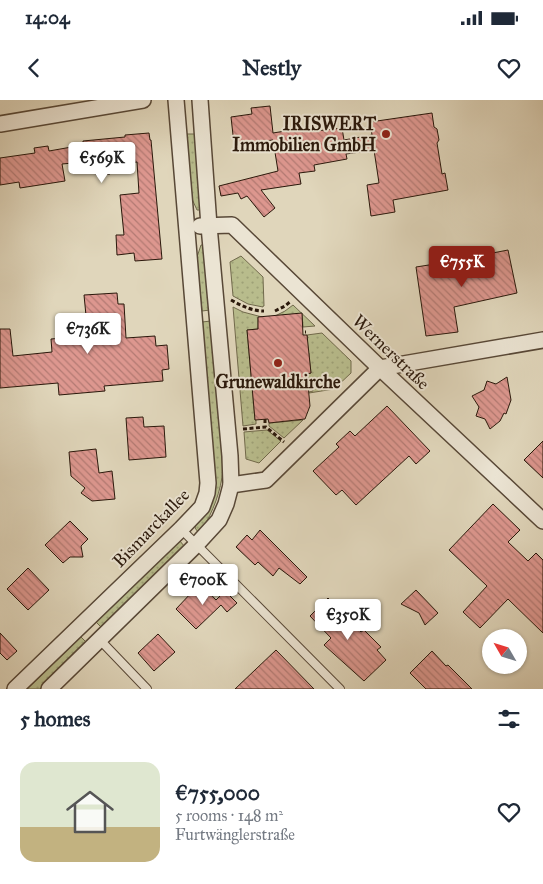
<!DOCTYPE html>
<html lang="en">
<head>
<meta charset="utf-8">
<style>
  :root { --surface:#fff; --page:#f2f2f3; --text:#1f2937; --muted:#747a83; --accent:#8f2418 }
  body { margin:0; font-family:"IM FELL Great Primer",serif; background:var(--page); color:var(--text); height:100vh; display:flex; flex-direction:column; font-size:19px; white-space:nowrap }
  * { box-sizing:border-box; margin:0 }
  p { font-size:16px; color:var(--muted) }
  .icon { flex:none; width:28px; height:28px; fill:none; stroke:currentColor; stroke-width:2; stroke-linecap:round; stroke-linejoin:round }
  .map { position:relative; height:589px; overflow:hidden }
  .panel { display:flex; flex-direction:column; background:var(--surface); flex:1 }
  .panel>* { flex:none }
  .needle { width:32px; rotate:309deg }
  .fabs { position:absolute; left:482px; top:529px; display:grid; gap:10px }
  .fabs a { display:grid; place-items:center; width:45px; height:45px; border-radius:50%; background:var(--surface); box-shadow:0 1px 4px #0004; font-size:25px }
  .price { position:absolute; translate:-50% -42px; padding:0 11px; border-radius:5px; background:#fff; color:#222; font-size:16px; line-height:32px; filter:drop-shadow(0 1px 2px #0008) }
  .price::after { content:''; position:absolute; left:50%; top:30px; width:15px; height:11px; margin-left:-8px; background:inherit; clip-path:polygon(0 0,100% 0,50% 100%) }
  .price.active { background:var(--accent); color:#fff }
  ul { padding:0; list-style:none }
  li { display:flex; align-items:center; gap:15px; height:125px; padding:0 20px }
  li span { display:grid; place-items:center; flex:none; width:140px; height:100px; border-radius:15px; color:#555 }
  li>.icon { margin-inline-start:auto }
  span .icon { width:60px; height:60px; fill:#fffc; stroke-width:1 }
  li b { font-size:21px }
  h2 { display:flex; justify-content:space-between; align-items:center; height:60px; padding:0 20px; font-size:21px }
  .status { display:flex; justify-content:space-between; align-items:center; height:35px; padding:0 25px; background:var(--surface); direction:ltr }
  .status svg { height:14px; fill:currentColor }
  header { display:flex; justify-content:space-between; align-items:center; height:65px; padding:0 20px; background:var(--surface); font-size:22px; font-weight:700 }
  .map>svg:first-child { display:block }
  .grass { fill:url(#grass-dots); stroke:#716a4c }
  .building { fill:url(#building-back-hatch); stroke:#2a180b }
  .lines { fill:none; stroke-linecap:round; stroke-linejoin:round }
  .lane-casing { stroke:#584837; stroke-width:10 }
  .street-casing { stroke:#584837; stroke-width:18 }
  .path { stroke:#2a180b; stroke-width:3; stroke-dasharray:4 2.5; stroke-linecap:butt }
  .lane { stroke:#ebe4d3; stroke-width:8 }
  .street { stroke:#ebe4d3; stroke-width:15 }
  .poi-dot { fill:#8f2418; stroke:#ebe4d3; stroke-width:2 }
  .labels { text-anchor:middle; stroke-width:4; stroke-linejoin:round; paint-order:stroke }
  .poi-label { font-size:18px; font-weight:bold; fill:#2a180b; stroke:#ebe4d3; text-anchor:end }
  .street-label { font-size:18px; fill:#2a180b; stroke:#ebe4d3 }
</style>
</head>
<body>
<div class="status"><b>14:04</b><svg viewBox="0 0 49 12"><path d="M0 12V9h3v3zM5 12V6h3v6zM10 12V3h3v9zM15 12V0h3v12zM26 1h20v11H26zM47 4h2v5h-2z"/></svg></div>
<header><svg class="icon" aria-label="back" viewBox="0 0 24 24"><path d="M15 5l-7 7 7 7"/></svg>Nestly<svg class="icon" aria-label="heart" viewBox="0 0 24 24"><path d="M12 20l-8-8c-3-5 5-10 8-4 3-6 11-1 8 4z"/></svg></header>
<div class="map">
<svg width="543" height="589" viewBox="0 0 543 589">
  <defs>
    <pattern id="grass-dots" width="8" height="8" patternUnits="userSpaceOnUse" patternTransform="scale(1.25)"><rect width="8" height="8" fill="#b8bc8c"/><path d="M2 2h.1M6 6h.1" fill="none" stroke="#9ea177" stroke-width="1.8" stroke-linecap="round"/></pattern>
    <pattern id="building-back-hatch" width="6" height="6" patternUnits="userSpaceOnUse" patternTransform="scale(1.25)"><rect width="6" height="6" fill="#dd978f"/><path d="M-1 5l2 2M0 0l6 6M5-1l2 2" fill="none" stroke="#b37a73"/></pattern>
  </defs>
  <rect width="100%" height="100%" fill="#e0d6bb"/>
  <filter id="stains"><feTurbulence type="fractalNoise" baseFrequency=".004" numOctaves="4"/><feColorMatrix values="0 0 0 0 .2 0 0 0 0 .09 0 0 0 0 .02 0 0 0 .5 -.17"/></filter>
  <radialGradient id="worn" r=".72"><stop offset=".6" stop-color="#630" stop-opacity="0"/><stop offset="1" stop-color="#630" stop-opacity=".3"/></radialGradient>
  <g class="grass">
    <path d="M 187,34 L 195,34 L 201,110 L 197,110 L 192,99 Z"/>
    <path d="M 201,145 L 204,145 L 210,210 L 202,211 L 197,157 Z"/>
    <path d="M 241,156 L 263,177 L 264,206 L 263,206 L 263,207 L 248,204 L 233,196 L 230,162 Z"/>
    <path d="M 293,205 L 315,226 L 303,227 L 302,214 L 275,216 L 285,211 Z"/>
    <path d="M 233,207 L 243,212 L 262,217 L 258,218 L 258,229 L 247,230 L 255,320 L 256,320 L 256,324 L 243,326 Z"/>
    <path d="M 211,221 L 223,369 C 221,392 213,411 202,430 L 198,432 L 195,428 C 196,422 201,419 205,415 C 211,408 214,400 215,391 L 202,222 Z"/>
    <path d="M 322,233 L 351,261 L 351,273 L 334,289 L 309,293 L 309,292 L 313,291 L 313,289 L 308,289 L 307,274 L 311,273 L 309,256 L 309,253 L 305,254 L 304,238 L 308,238 L 307,235 Z"/>
    <path d="M 303,320 L 284,338 L 269,326 L 269,323 Z"/>
    <path d="M 267,330 L 281,341 L 259,363 L 246,359 L 244,332 Z"/>
    <path d="M 177,441 L 180,441 L 184,446 L 184,448 L 102,528 L 96,522 Z"/>
    <path d="M 81,537 L 87,543 L 40,589 L 27,589 Z"/>
  </g>
  <g class="building">
    <path d="M 270,6 L 273,33 L 316,26 L 316,31 L 342,28 L 344,40 L 372,35 L 370,22 L 432,13 L 434,27 L 437,29 L 439,40 L 437,43 L 442,74 L 445,73 L 448,90 L 393,100 L 395,112 L 371,116 L 367,85 L 379,83 L 374,50 L 346,54 L 347,59 L 314,65 L 315,71 L 299,73 L 301,84 L 261,90 L 275,108 L 264,117 L 247,96 L 241,99 L 238,93 L 221,96 L 219,86 L 278,71 L 273,40 L 234,44 L 231,17 L 252,14 L 251,8 Z"/>
    <path d="M 149,33 L 150,40 L 151,40 L 162,159 L 135,161 L 134,153 L 117,155 L 116,135 L 124,135 L 120,95 L 139,93 L 137,62 L 109,65 L 110,74 L 96,75 L 95,61 L 62,64 L 65,81 L 20,88 L 19,82 L 0,85 L 0,58 L 35,53 L 34,48 L 48,46 L 49,51 L 83,45 L 83,41 L 125,37 L 125,35 Z"/>
    <path d="M 508,150 L 517,193 L 454,207 L 458,232 L 426,236 L 416,167 L 467,159 L 467,158 Z"/>
    <path d="M 117,193 L 118,204 L 124,204 L 126,238 L 155,236 L 156,246 L 167,245 L 169,269 L 162,270 L 163,281 L 104,286 L 105,291 L 59,295 L 58,283 L 0,288 L 0,229 L 10,229 L 13,256 L 52,252 L 51,239 L 88,236 L 84,195 Z"/>
    <path d="M 302,213 L 303,235 L 307,235 L 311,273 L 307,274 L 310,306 L 305,319 L 269,323 L 268,319 L 255,320 L 247,230 L 258,229 L 258,217 Z"/>
    <path d="M 507,277 L 511,300 L 506,314 L 504,313 L 500,321 L 490,329 L 485,319 L 476,316 L 479,307 L 472,296 L 484,290 L 487,281 L 496,284 Z"/>
    <path d="M 387,306 L 430,351 L 416,364 L 409,356 L 356,405 L 342,390 L 336,395 L 313,371 L 339,347 L 336,344 L 350,331 L 355,336 Z"/>
    <path d="M 143,317 L 144,327 L 164,326 L 166,357 L 129,360 L 126,318 Z"/>
    <path d="M 543,341 L 543,378 L 524,360 Z"/>
    <path d="M 96,349 L 99,373 L 112,371 L 115,399 L 92,401 L 81,393 L 85,388 L 71,376 L 69,352 Z"/>
    <path d="M 493,404 L 520,430 L 508,442 L 528,461 L 536,453 L 543,460 L 543,533 L 508,499 L 480,528 L 463,512 L 487,486 L 449,450 Z"/>
    <path d="M 70,421 L 88,439 L 81,446 L 83,457 L 70,457 L 63,463 L 45,445 Z"/>
    <path d="M 260,430 L 307,477 L 300,484 L 279,468 L 273,476 L 258,462 L 255,465 L 236,447 L 247,435 L 252,440 Z"/>
    <path d="M 28,468 L 49,490 L 28,510 L 7,489 Z"/>
    <path d="M 202,485 L 216,500 L 225,491 L 237,503 L 227,512 L 221,505 L 196,529 L 176,509 L 193,491 L 194,492 Z"/>
    <path d="M 416,490 L 438,513 L 425,525 L 419,513 L 401,504 Z"/>
    <path d="M 328,498 L 361,532 L 364,530 L 381,547 L 377,550 L 386,560 L 364,581 L 324,545 L 331,538 L 310,516 Z"/>
    <path d="M 0,533 L 17,551 L 7,560 L 0,553 Z"/>
    <path d="M 158,534 L 175,552 L 154,571 L 138,553 Z"/>
    <path d="M 276,550 L 314,589 L 235,589 Z"/>
    <path d="M 432,551 L 446,566 L 448,565 L 472,589 L 426,589 L 410,573 Z"/>
  </g>
  <g class="lines">
    <g class="lane-casing">
      <g id="lane">
        <path d="M 181,429 L 340,589"/>
        <path d="M 100,540 L 147,589"/>
      </g>
    </g>
    <g class="street-casing">
      <g id="street">
        <path d="M 0,24 L 143,0"/>
        <path d="M 200,126 L 232,125 L 380,268 L 543,421"/>
        <path d="M 380,268 L 543,240"/>
        <path d="M 231,385 L 266,380 L 380,268"/>
        <path d="M 15,589 L 181,429 L 202,407 L 207,393 L 208,383 L 176,0"/>
        <path d="M 49,589 L 197,444 L 219,420 L 226,404 L 231,385 L 230,356 L 209,126 L 200,0"/>
      </g>
    </g>
    <g class="path">
      <path d="M 231,200 C 242,206 252,211 264,211"/>
      <path d="M 275,211 L 285,206 L 291,201"/>
      <path d="M 305,232 L 306,232"/>
      <path d="M 265,319 L 265,323"/>
      <path d="M 243,329 L 266,327 L 284,342"/>
    </g>
    <use href="#lane" class="lane"/>
    <use href="#street" class="street"/>
  </g>
  <g class="poi-dot">
    <circle cx="386" cy="34" r="5"/>
    <circle cx="278" cy="263" r="5"/>
  </g>
  <g class="labels">
    <g class="poi-label">
      <text x="376" y="30">IRISWERT<tspan x="376" dy="21">Immobilien GmbH</tspan></text>
      <text x="278" y="288" text-anchor="middle">Grunewaldkirche</text>
    </g>
    <g class="street-label">
      <text transform="translate(391 252) rotate(44)" y="6">Wernerstraße</text>
      <text transform="translate(151 428) rotate(-46)" y="6">Bismarckallee</text>
    </g>
  </g>
  <rect width="100%" height="100%" filter="url(#stains)"/>
  <rect width="100%" height="100%" fill="url(#worn)"/>
</svg>
<div class="fabs">
<a><svg class="needle" viewBox="-14 -14 28 28"><path d="M0-13l5 13h-10z" fill="#e53935"/><path d="M0 13l5-13h-10z" fill="#747a83"/></svg></a>
</div>
<b class="price" style="left:102px;top:84px">€569K</b>
<b class="price active" style="left:462px;top:188px">€755K</b>
<b class="price" style="left:88px;top:255px">€736K</b>
<b class="price" style="left:203px;top:506px">€700K</b>
<b class="price" style="left:348px;top:541px">€350K</b>
</div>
<section class="panel">
<h2>5 homes<svg class="icon" aria-label="filters" viewBox="0 0 24 24"><path d="M4 7h16M4 17h16"/><circle cx="9" cy="7" r="2"/><circle cx="15" cy="17" r="2"/></svg></h2>
<ul>
<li><span style="background:linear-gradient(#dfe7d0 65%,#c2b280 0)"><svg class="icon" aria-label="home" viewBox="0 0 24 24"><path d="M3 11l9-7 9 7M6 9v11h12V9"/></svg></span><div><b>€755,000</b><p>5 rooms · 148 m²</p><p>Furtwänglerstraße</p></div><svg class="icon" aria-label="heart" viewBox="0 0 24 24"><path d="M12 20l-8-8c-3-5 5-10 8-4 3-6 11-1 8 4z"/></svg></li>
</ul>
</section>
</body>
</html>
